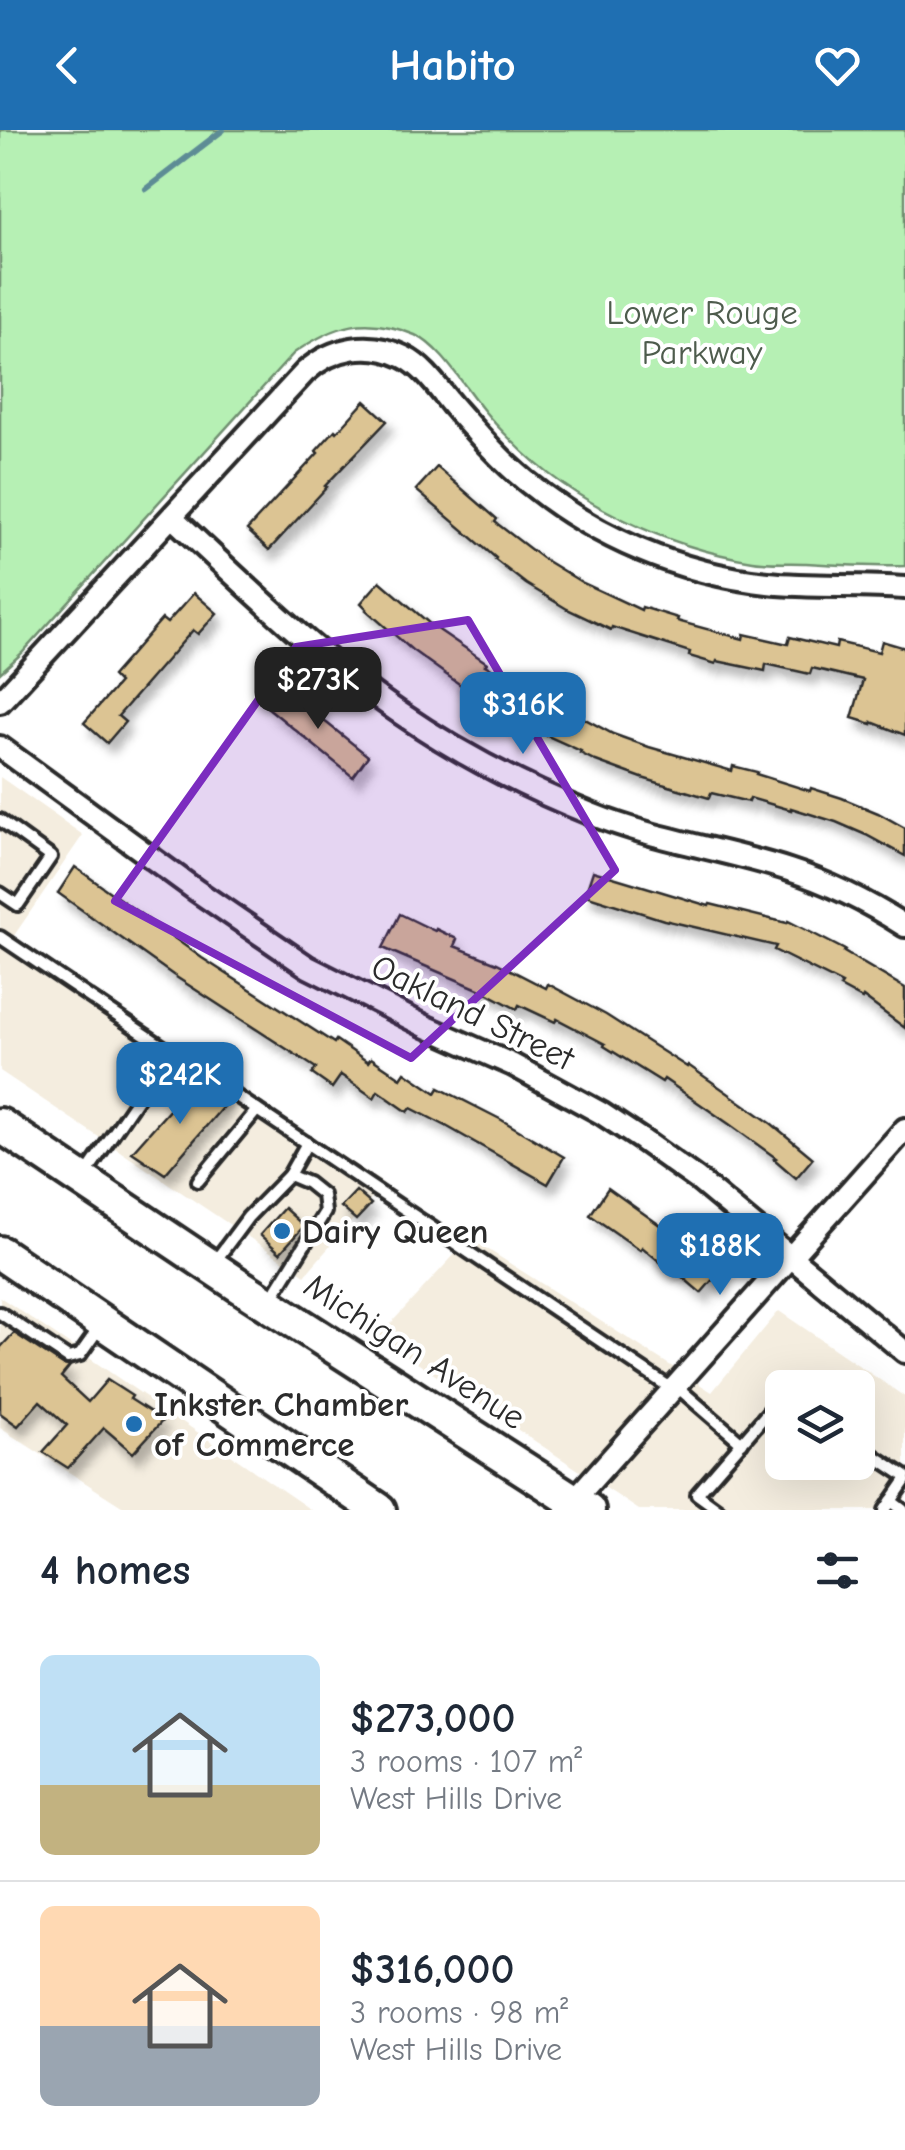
<!DOCTYPE html>
<html lang="en">
<head>
<meta charset="utf-8">
<style>
  :root { --surface:#fff; --page:#f2f2f3; --text:#1f2937; --muted:#747a83; --line:#e0e1e3; --accent:#1f6fb2 }
  body { margin:0; font-family:"Comic Neue",sans-serif; background:var(--page); color:var(--text); height:100vh; display:flex; flex-direction:column; font-size:38px; white-space:nowrap }
  * { box-sizing:border-box; margin:0 }
  p { font-size:32px; color:var(--muted) }
  .icon { flex:none; width:55px; height:55px; fill:none; stroke:currentColor; stroke-width:2; stroke-linecap:round; stroke-linejoin:round }
  .map { position:relative; height:1380px; overflow:hidden }
  .panel { display:flex; flex-direction:column; background:var(--surface); flex:1 }
  .panel>* { flex:none }
  .controls { position:absolute; left:765px; top:1240px; display:grid; gap:20px }
  .controls a { display:grid; place-items:center; width:110px; height:110px; border-radius:15px; background:var(--surface); box-shadow:0 10px 40px #0002; font-size:50px }
  .price { position:absolute; translate:-50% -85px; padding:0 22px; border-radius:20px; background:var(--accent); color:#fff; font-size:32px; line-height:65px; filter:drop-shadow(0 2px 5px #0008) }
  .price::after { content:''; position:absolute; left:50%; top:60px; width:30px; height:22px; margin-left:-15px; background:inherit; clip-path:polygon(0 0,100% 0,50% 100%) }
  .price.selected { background:#222; color:#fff }
  ul { padding:0; list-style:none }
  li { display:flex; align-items:center; gap:30px; height:250px; padding:0 40px }
  li+li { border-top:2px solid var(--line) }
  li span { display:grid; place-items:center; flex:none; width:280px; height:200px; border-radius:15px; color:#555 }
  li>.icon { margin-inline-start:auto }
  span .icon { width:120px; height:120px; fill:#fffc; stroke-width:1 }
  li b { font-size:42px }
  h2 { display:flex; justify-content:space-between; align-items:center; height:120px; padding:0 40px; font-size:42px }
  header { display:flex; justify-content:space-between; align-items:center; height:130px; padding:0 40px; background:var(--accent); color:#fff; font-size:45px; font-weight:700 }
  .map>svg:first-child { display:block }
  .built { fill:#f4eddf; fill-rule:evenodd }
  .green { fill:#b6f0b4; stroke:#708e70; stroke-width:2.5 }
  .lines { fill:none; stroke-linecap:round; stroke-linejoin:round }
  .stream { stroke:#5d8c95; stroke-width:6 }
  .building { fill:#dcc493; stroke:#2b2b2b; stroke-width:2.5; filter:url(#shadow) }
  .service-casing { stroke:#2b2b2b; stroke-width:18 }
  .minor-casing { stroke:#2b2b2b; stroke-width:28 }
  .primary-casing { stroke:#2b2b2b; stroke-width:40 }
  .service { stroke:#fff; stroke-width:10 }
  .minor { stroke:#fff; stroke-width:20 }
  .primary { stroke:#fff; stroke-width:32 }
  .marked { fill:#7b2cbf; fill-opacity:0.2; stroke:#7b2cbf; stroke-width:8; stroke-linejoin:round }
  .poi-dot { fill:#1f6fb2; stroke:#fff; stroke-width:4 }
  .labels { text-anchor:middle; stroke-width:8; stroke-linejoin:round; paint-order:stroke }
  .park-label { font-size:35px; fill:#4e5c4d; stroke:#fff }
  .street-label { font-size:35px; fill:#2b2b2b; stroke:#fff }
  .poi-label { font-size:35px; font-weight:bold; fill:#2b2b2b; stroke:#fff; text-anchor:start }
</style>
</head>
<body>
<header><svg class="icon" aria-label="back" viewBox="0 0 24 24"><path d="M15 5l-7 7 7 7"/></svg>Habito<svg class="icon" aria-label="heart" viewBox="0 0 24 24"><path d="M12 20l-8-8c-3-5 5-10 8-4 3-6 11-1 8 4z"/></svg></header>
<div class="map">
<svg width="905" height="1380" viewBox="0 0 905 1380">
  <defs>
    <filter id="shadow"><feDropShadow dx="6" dy="10" stdDeviation="5" flood-color="#0004"/></filter>
  </defs>
  <rect width="100%" height="100%" fill="#fff"/>
  <filter id="ink" filterUnits="userSpaceOnUse"><feTurbulence type="fractalNoise" baseFrequency=".01" numOctaves="2"/><feDisplacementMap in="SourceGraphic" scale="20" xChannelSelector="R" yChannelSelector="G"/><feConvolveMatrix kernelMatrix="1 2 1 2 8 2 1 2 1" color-interpolation-filters="sRGB"/></filter>
  <g filter="url(#ink)">
    <g class="built">
      <path d="M 0,647 L 83,705 L 13,807 L 384,1054 L 305,1145 L 0,941 Z"/>
      <path d="M 470,1108 L 712,1262 L 779,1181 L 905,1267 L 905,1380 L 639,1380 L 378,1207 ZM 782,1258 L 858,1258 L 858,1332 L 782,1332 Z"/>
      <path d="M 0,1167 L 311,1380 L 128,1380 L 0,1298 Z"/>
    </g>
    <path class="green" d="M 0,0 L 905,0 L 905,436 C 872,437 839,435 806,433 C 789,432 770,434 753,431 C 668,418 572,373 512,311 C 503,302 494,293 486,283 C 467,261 441,216 415,205 C 366,185 336,194 294,223 L 22,523 L 0,543 Z"/>
    <g class="lines">
      <path class="stream" d="M 146,59 L 223,0"/>
    </g>
    <g class="building">
      <path d="M 365,271 L 387,291 L 325,356 L 327,357 L 269,420 L 247,400 L 318,323 L 316,321 L 335,300 L 337,302 Z"/>
      <path d="M 437,337 L 497,389 L 495,392 L 542,428 L 583,453 L 641,480 L 642,477 L 678,488 L 677,491 L 743,509 L 744,504 L 788,514 L 790,507 L 836,518 L 837,512 L 879,522 L 882,511 L 905,518 L 905,605 L 872,592 L 872,594 L 852,588 L 863,550 L 812,538 L 810,544 L 766,534 L 765,541 L 717,531 L 716,534 L 689,526 L 690,522 L 612,497 L 611,500 L 567,479 L 526,454 L 495,430 L 496,428 L 416,360 Z"/>
      <path d="M 380,451 L 430,494 L 487,533 L 485,535 L 559,579 L 561,576 L 613,604 L 649,617 L 732,641 L 733,636 L 757,642 L 756,644 L 810,661 L 811,658 L 842,668 L 878,683 L 905,698 L 905,726 L 866,705 L 836,692 L 791,678 L 791,680 L 750,668 L 749,672 L 711,663 L 709,668 L 642,648 L 596,631 L 580,623 L 581,621 L 532,599 L 480,569 L 412,520 L 366,480 L 367,479 L 361,473 Z"/>
      <path d="M 194,463 L 217,483 L 198,504 L 193,500 L 118,586 L 125,592 L 107,613 L 84,593 L 119,553 L 112,546 L 162,489 L 167,493 Z"/>
      <path d="M 283,558 L 368,626 L 353,647 L 267,577 Z"/>
      <path d="M 75,737 L 202,828 L 334,913 L 336,910 L 368,932 L 371,928 L 401,948 L 405,942 L 436,963 L 439,958 L 500,989 L 564,1027 L 548,1054 L 446,996 L 411,978 L 408,982 L 378,961 L 374,968 L 341,945 L 332,958 L 312,944 L 316,938 L 173,845 L 58,763 Z"/>
      <path d="M 593,741 L 709,776 L 710,774 L 787,793 L 788,791 L 810,802 L 845,820 L 844,822 L 905,858 L 905,898 L 863,867 L 862,869 L 840,857 L 842,854 L 774,820 L 776,816 L 664,790 L 585,765 Z"/>
      <path d="M 400,784 L 435,801 L 436,799 L 457,809 L 454,816 L 497,833 L 546,858 L 548,854 L 606,885 L 687,937 L 688,935 L 772,994 L 813,1028 L 796,1048 L 774,1029 L 776,1028 L 729,994 L 664,949 L 662,952 L 604,916 L 605,914 L 557,889 L 555,892 L 519,875 L 517,879 L 483,861 L 383,818 Z"/>
      <path d="M 196,950 L 227,972 L 165,1044 L 132,1022 Z"/>
      <path d="M 608,1058 L 671,1103 L 673,1101 L 722,1139 L 701,1163 L 673,1139 L 671,1141 L 642,1117 L 640,1120 L 590,1085 Z"/>
      <path d="M 356,1061 L 371,1074 L 356,1090 L 341,1077 Z"/>
      <path d="M 284,1078 L 304,1096 L 280,1123 L 260,1105 Z"/>
      <path d="M 14,1203 L 63,1235 L 70,1236 L 61,1247 L 88,1272 L 107,1250 L 132,1266 L 130,1269 L 163,1290 L 133,1323 L 104,1298 L 68,1338 L 43,1322 L 67,1295 L 40,1271 L 18,1296 L 0,1283 L 0,1218 Z"/>
    </g>
    <g class="lines">
      <g class="service-casing">
        <g id="service">
          <path d="M 0,690 L 51,727 L 18,775 L 0,763"/>
          <path d="M 0,807 L 672,1259"/>
          <path d="M 85,1045 L 170,921"/>
          <path d="M 198,1051 L 257,980"/>
          <path d="M 213,1134 L 248,1087 L 289,1045 L 307,1013"/>
          <path d="M 271,1169 L 325,1082 L 323,1065 L 308,1053 L 289,1045"/>
          <path d="M 0,1183 L 68,1228 L 80,1225 L 99,1198"/>
          <path d="M 676,1256 L 742,1313"/>
          <path d="M 858,1315 L 905,1346"/>
          <path d="M 891,1371 L 903,1380"/>
          <path d="M 719,1380 L 697,1364 L 782,1266"/>
          <path d="M 885,1380 L 905,1351"/>
        </g>
      </g>
      <g class="minor-casing">
        <g id="minor">
          <path d="M 172,387 C 244,454 316,525 397,581 C 458,623 523,657 591,684 C 655,710 724,719 789,740 C 830,753 869,773 905,796"/>
          <path d="M 0,572 L 305,242 C 333,217 370,210 404,227 C 424,237 438,258 452,275 C 475,301 499,329 526,351 C 594,407 680,444 768,453 C 814,458 859,454 905,458"/>
          <path d="M 0,617 L 197,761 L 308,837 L 427,897 L 513,935 L 601,983 L 642,1010 L 697,1049 L 905,1222"/>
          <path d="M 566,1379 L 905,999"/>
        </g>
      </g>
      <g class="primary-casing">
        <g id="primary">
          <path d="M 0,995 L 240,1156 L 588,1380"/>
          <path d="M 0,1123 L 379,1380"/>
        </g>
      </g>
      <use href="#service" class="service"/>
      <use href="#minor" class="minor"/>
      <use href="#primary" class="primary"/>
    </g>
  </g>
  <path class="marked" d="M 468,490 L 615,740 L 411,928 L 115,771 L 296,517 Z"/>
  <g class="poi-dot">
    <circle cx="282" cy="1101" r="10"/>
    <circle cx="134" cy="1294" r="10"/>
  </g>
  <g class="labels">
    <g class="park-label">
      <text x="702" y="194">Lower Rouge<tspan x="702" dy="40">Parkway</tspan></text>
    </g>
    <g class="street-label">
      <text transform="translate(473 882) rotate(26)" y="12">Oakland Street</text>
      <text transform="translate(415 1221) rotate(33)" y="12">Michigan Avenue</text>
    </g>
    <g class="poi-label">
      <text x="302" y="1113">Dairy Queen</text>
      <text x="154" y="1286">Inkster Chamber<tspan x="154" dy="40">of Commerce</tspan></text>
    </g>
  </g>
</svg>
<div class="controls">
<a><svg class="icon" aria-label="layers" viewBox="0 0 24 24"><path d="M12 4l9 5-9 5-9-5zM3 14l9 5 9-5"/></svg></a>
</div>
<b class="price selected" style="left:318px;top:602px">$273K</b>
<b class="price" style="left:523px;top:627px">$316K</b>
<b class="price" style="left:180px;top:997px">$242K</b>
<b class="price" style="left:720px;top:1168px">$188K</b>
</div>
<section class="panel">
<h2>4 homes<svg class="icon" aria-label="filters" viewBox="0 0 24 24"><path d="M4 7h16M4 17h16"/><circle cx="9" cy="7" r="2"/><circle cx="15" cy="17" r="2"/></svg></h2>
<ul>
<li><span style="background:linear-gradient(#bfe0f5 65%,#c2b280 0)"><svg class="icon" aria-label="home" viewBox="0 0 24 24"><path d="M3 11l9-7 9 7M6 9v11h12V9"/></svg></span><div><b>$273,000</b><p>3 rooms · 107 m²</p><p>West Hills Drive</p></div></li>
<li><span style="background:linear-gradient(#ffd9b3 60%,#9aa5b1 0)"><svg class="icon" aria-label="home" viewBox="0 0 24 24"><path d="M3 11l9-7 9 7M6 9v11h12V9"/></svg></span><div><b>$316,000</b><p>3 rooms · 98 m²</p><p>West Hills Drive</p></div></li>
</ul>
</section>
</body>
</html>
